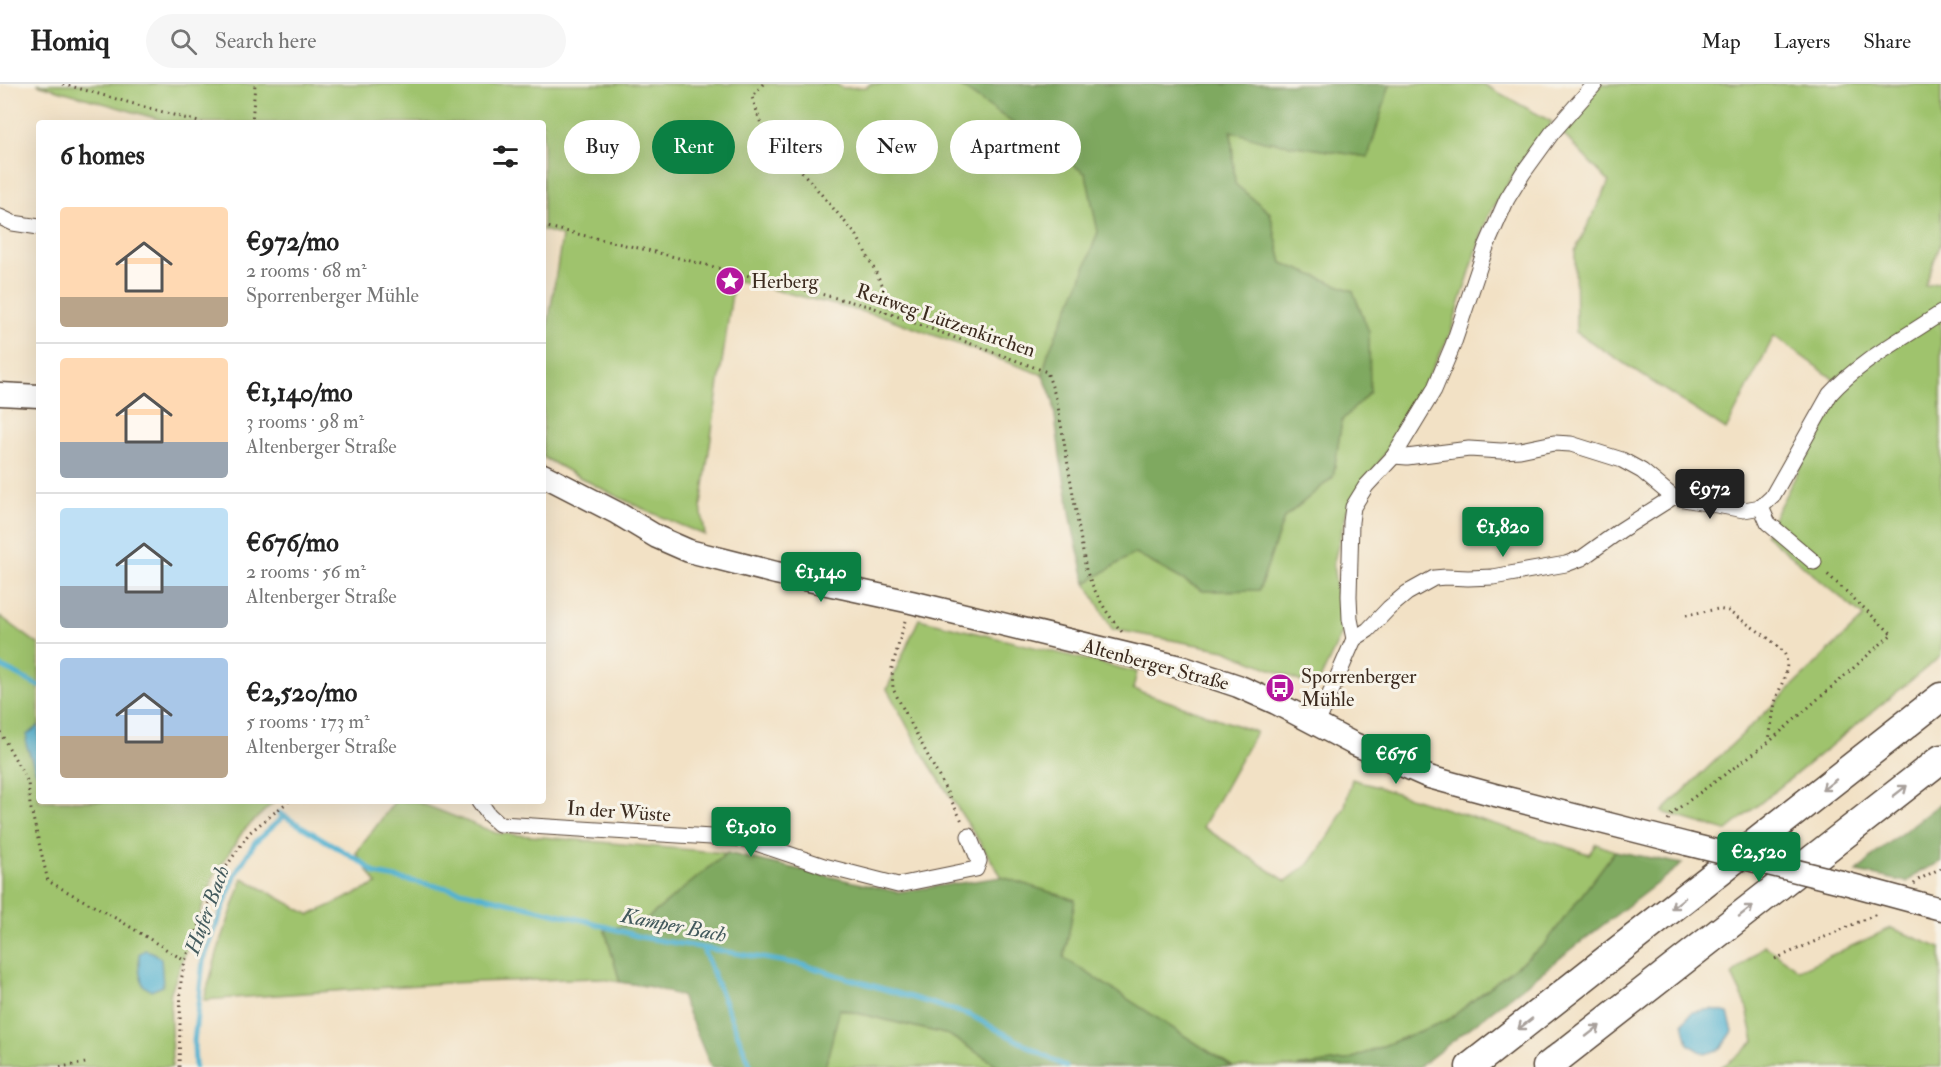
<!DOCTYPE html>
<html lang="en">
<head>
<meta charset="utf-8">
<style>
  :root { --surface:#fff; --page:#f6f6f6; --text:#222; --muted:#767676; --line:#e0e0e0; --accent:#0b8043 }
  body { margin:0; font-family:"IM FELL Double Pica",serif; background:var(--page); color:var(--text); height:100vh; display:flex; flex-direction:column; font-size:22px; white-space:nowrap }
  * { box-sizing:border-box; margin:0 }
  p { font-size:20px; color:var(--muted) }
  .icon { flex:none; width:33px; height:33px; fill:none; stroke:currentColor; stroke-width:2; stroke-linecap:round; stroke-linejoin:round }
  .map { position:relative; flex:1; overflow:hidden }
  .side { position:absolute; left:36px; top:36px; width:510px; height:684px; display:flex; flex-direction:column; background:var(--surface); border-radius:6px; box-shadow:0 6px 24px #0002 }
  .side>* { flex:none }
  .hud { position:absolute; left:564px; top:36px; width:570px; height:54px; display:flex; gap:12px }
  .price { position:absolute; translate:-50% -51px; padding:0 14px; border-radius:6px; background:var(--accent); color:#fff; font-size:20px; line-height:39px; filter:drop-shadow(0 2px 3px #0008) }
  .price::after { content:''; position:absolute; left:50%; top:36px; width:18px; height:14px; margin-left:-9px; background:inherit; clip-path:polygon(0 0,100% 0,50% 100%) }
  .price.current { background:#222; color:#fff }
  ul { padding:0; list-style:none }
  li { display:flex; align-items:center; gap:18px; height:150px; padding:0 24px }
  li+li { border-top:2px solid var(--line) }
  li span { display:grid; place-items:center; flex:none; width:168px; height:120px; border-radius:6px; color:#555 }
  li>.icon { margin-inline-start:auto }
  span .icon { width:72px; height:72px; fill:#fffc; stroke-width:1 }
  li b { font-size:26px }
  h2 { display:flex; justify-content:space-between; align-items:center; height:72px; padding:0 24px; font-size:26px }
  .chip { padding:0 21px; border-radius:27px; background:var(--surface); box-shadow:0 6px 24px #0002; font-size:21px; line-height:54px }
  .chip.current { background:var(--accent); color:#fff }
  header { display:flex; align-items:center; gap:36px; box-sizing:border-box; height:84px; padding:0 30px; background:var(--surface); border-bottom:2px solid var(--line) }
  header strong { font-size:28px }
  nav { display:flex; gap:33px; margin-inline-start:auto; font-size:21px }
  .search { width:420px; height:54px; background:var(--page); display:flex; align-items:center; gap:15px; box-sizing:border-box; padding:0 21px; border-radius:33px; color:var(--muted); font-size:22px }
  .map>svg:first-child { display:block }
  .green { fill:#9fc36d; stroke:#6d7646; stroke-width:1.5 }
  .forest { fill:#7fa960; stroke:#5d6a3f; stroke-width:1.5 }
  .water { fill:#53b2d1; stroke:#476e78; stroke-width:1.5 }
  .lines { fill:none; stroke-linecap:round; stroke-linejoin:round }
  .stream { stroke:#53b2d1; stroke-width:5 }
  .minor-casing { stroke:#564537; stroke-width:17 }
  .secondary-casing { stroke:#564537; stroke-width:25 }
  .motorway-casing { stroke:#564537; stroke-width:31 }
  .path { stroke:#564537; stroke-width:3; stroke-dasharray:1.5 4.5; stroke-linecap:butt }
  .minor { stroke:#fff; stroke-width:15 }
  .secondary { stroke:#fff; stroke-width:22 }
  .motorway { stroke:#fff; stroke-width:28 }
  .secondary-bridge-casing { stroke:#564537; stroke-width:25; stroke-linecap:butt }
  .secondary-bridge { stroke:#fff; stroke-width:22 }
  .oneway { stroke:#a79f9a }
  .labels { text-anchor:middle; stroke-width:6; stroke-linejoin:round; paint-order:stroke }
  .poi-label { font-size:20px; fill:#3b2a1e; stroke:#f7f3e8; text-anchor:start }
  .street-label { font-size:20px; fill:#3b2a1e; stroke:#f7f3e8 }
  .water-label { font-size:21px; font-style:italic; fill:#435a5d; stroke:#f7f3e8 }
</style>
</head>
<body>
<header>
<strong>Homiq</strong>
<div class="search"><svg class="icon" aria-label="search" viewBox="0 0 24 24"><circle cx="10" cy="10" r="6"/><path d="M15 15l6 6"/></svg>Search here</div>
<nav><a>Map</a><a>Layers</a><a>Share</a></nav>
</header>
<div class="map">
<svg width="1941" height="983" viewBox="0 0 1941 983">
  <rect width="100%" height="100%" fill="#f7f3e8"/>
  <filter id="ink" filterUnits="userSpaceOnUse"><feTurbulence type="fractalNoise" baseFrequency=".0167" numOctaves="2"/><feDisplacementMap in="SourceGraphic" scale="12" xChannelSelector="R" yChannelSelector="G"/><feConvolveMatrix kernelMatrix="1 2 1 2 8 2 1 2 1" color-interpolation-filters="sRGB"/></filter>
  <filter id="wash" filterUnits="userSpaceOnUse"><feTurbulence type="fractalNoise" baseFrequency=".008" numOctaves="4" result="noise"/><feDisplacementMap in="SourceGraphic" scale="24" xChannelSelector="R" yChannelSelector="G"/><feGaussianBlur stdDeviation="1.35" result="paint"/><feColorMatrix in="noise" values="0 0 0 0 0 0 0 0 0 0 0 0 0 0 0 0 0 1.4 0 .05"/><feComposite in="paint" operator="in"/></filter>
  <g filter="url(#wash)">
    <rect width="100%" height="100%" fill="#f2e1c5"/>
    <g class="green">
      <path d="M 37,0 L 836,0 L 842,4 L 867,3 L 870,0 L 957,0 L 1086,90 L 1098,148 L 1080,198 L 1048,269 L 1043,291 L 884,233 L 734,196 L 701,422 L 705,451 C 648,429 595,403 543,373 L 543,273 L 562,152 L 543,146 L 543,39 L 172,39 Z"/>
      <path d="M 1390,0 L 1483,0 L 1552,38 L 1522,77 L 1487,134 L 1449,253 L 1396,353 L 1347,426 L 1333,481 L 1343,547 L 1316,604 L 1225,566 L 1112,545 L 1086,499 L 1134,469 L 1203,507 L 1259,506 L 1284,434 L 1333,393 L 1342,336 L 1370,308 L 1353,207 L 1282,179 L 1270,129 L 1235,100 L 1231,46 L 1264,57 L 1368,73 Z"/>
      <path d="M 1600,0 L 1941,0 L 1941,159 L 1925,202 L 1941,198 L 1941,572 L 1726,747 L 1662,728 L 1864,533 L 1765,450 L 1843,302 L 1774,252 L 1726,346 L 1576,248 L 1575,167 L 1609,98 L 1560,47 Z"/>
      <path d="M 0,532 L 39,561 L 39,717 L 275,717 L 243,747 L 213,794 L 170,910 L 172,983 L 0,983 Z"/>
      <path d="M 919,535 L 1137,588 L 1133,605 L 1256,648 L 1203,743 L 1286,797 L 1310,779 L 1331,749 L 1345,722 L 1352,695 L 1589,770 L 1596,760 L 1615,767 L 1545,860 L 1448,936 L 1348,976 L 1295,983 L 1233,983 L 1064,874 L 1075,816 L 1002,793 L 921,667 L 887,605 Z"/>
      <path d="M 395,717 L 415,717 L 496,749 L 727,769 L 644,837 L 605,847 L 620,898 L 597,894 L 447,899 L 204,916 L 218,866 L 243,794 L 310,831 L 377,800 L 356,769 Z"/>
      <path d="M 1891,844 L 1941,864 L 1941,983 L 1721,983 L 1742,969 L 1754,957 L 1746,920 L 1732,891 L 1764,861 L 1799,886 Z"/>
      <path d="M 839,925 L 949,951 L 1000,983 L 825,983 Z"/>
    </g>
    <g class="forest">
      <path d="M 957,0 L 1390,0 L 1368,73 L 1264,57 L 1231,47 L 1235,100 L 1270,129 L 1282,179 L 1353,207 L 1369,248 L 1370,308 L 1342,336 L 1333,393 L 1284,434 L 1259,506 L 1203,507 L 1135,469 L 1086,499 L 1074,450 L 1060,372 L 1053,316 L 1043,291 L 1048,269 L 1080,198 L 1098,148 L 1086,90 Z"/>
      <path d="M 1941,719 L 1941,778 L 1921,787 L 1907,798 L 1857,788 L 1880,766 Z"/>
      <path d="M 1615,767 L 1682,780 L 1419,983 L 1295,983 L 1348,976 L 1448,936 L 1545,860 Z"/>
      <path d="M 727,769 L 897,808 L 1002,793 L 1075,816 L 1064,874 L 1233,983 L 1000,983 L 949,951 L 840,925 L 825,983 L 792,983 L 789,981 L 788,983 L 711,983 L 681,912 L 652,903 L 620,898 L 605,846 L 644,837 Z"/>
    </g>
    <g class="water">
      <path d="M 39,641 L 39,689 L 36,688 L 26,660 L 27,651 Z"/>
      <path d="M 145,866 L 152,868 L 161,875 L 163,902 L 151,907 L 143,901 L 139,886 L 139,870 Z"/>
      <path d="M 1712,925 L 1728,929 L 1733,947 L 1721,965 L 1705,970 L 1688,960 L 1683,939 L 1692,928 Z"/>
    </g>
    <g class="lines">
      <g class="stream">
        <path d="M 0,582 L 39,602"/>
        <path d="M 279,729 L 363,779 L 376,790 L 457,806 L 587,837 L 640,853 L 804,881 L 970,931 L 1066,983"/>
        <path d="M 703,865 L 751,983"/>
        <path d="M 195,983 L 194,958 L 203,877 L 236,789 L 255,758 L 284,732"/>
      </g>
    </g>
  </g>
  <g filter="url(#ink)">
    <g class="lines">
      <g class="minor-casing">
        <g id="minor">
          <path d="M 0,133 L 13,139 L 39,143"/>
          <path d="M 1394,372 L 1407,373 L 1469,365 L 1501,367 L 1520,366 L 1554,359 L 1571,360 L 1622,376 L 1642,387 L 1673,413 L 1744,426 L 1761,423 L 1772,413 L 1830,310 C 1861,276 1903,255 1941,229"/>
          <path d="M 1761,423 L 1768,439 L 1814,478"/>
          <path d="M 1354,555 L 1368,546 L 1389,524 L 1407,509 L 1434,494 L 1446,493 L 1468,494 L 1493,493 L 1566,480 L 1582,474 L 1621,446 L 1673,413"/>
          <path d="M 1317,640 L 1354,555 L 1350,535 L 1349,512 L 1351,438 L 1353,423 L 1366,402 L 1394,372 L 1434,306 L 1453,261 L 1486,163 L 1507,115 L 1523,89 L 1552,49 L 1595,0"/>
          <path d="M 479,717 L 489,731 L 499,740 L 744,755 L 824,782 L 898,801 L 976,785 L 979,777 L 969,752"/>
        </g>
      </g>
      <g class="secondary-casing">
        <g id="secondary">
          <path d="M 0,310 L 39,312"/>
          <path d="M 543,391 L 617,429 L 657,453 L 689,467 L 776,489 L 911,518 L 1184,584 L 1238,602 L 1276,619 L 1352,659 L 1429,693 L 1495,711 L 1687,760"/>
          <path d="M 1841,798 L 1941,825"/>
        </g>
      </g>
      <g class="motorway-casing">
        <g id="motorway">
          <path d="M 1470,983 L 1941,613"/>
          <path d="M 1547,983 L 1941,675"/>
        </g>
      </g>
      <g class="path">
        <path d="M 63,0 L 202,39"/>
        <path d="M 763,0 L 752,13 L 761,40 L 857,152 L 886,208 L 888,217 L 886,229"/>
        <path d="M 252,39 L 255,0"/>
        <path d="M 543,142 L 647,166 L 872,223 L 1047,288 L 1057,317 L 1086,486 C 1095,509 1106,530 1123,549"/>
        <path d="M 1686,531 L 1718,525 L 1728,527 C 1742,537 1775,556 1784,569 C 1793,583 1778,605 1775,619 C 1773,631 1771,644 1769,656"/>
        <path d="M 905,537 L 892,584 L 893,605 L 963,739"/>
        <path d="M 0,648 L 28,698 L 30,721 L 48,797 L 119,836 L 185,877"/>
        <path d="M 1668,736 L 1672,729 L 1769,658 L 1892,550 L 1825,488"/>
        <path d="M 1914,800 L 1918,796 L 1941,784"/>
        <path d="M 1775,875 L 1879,829"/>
        <path d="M 60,983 L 86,979"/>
        <path d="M 179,983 L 181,897 L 185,877 L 218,795 L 249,749 L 289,717"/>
      </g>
      <use href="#minor" class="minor"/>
      <use href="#secondary" class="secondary"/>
      <use href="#motorway" class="motorway"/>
      <g class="secondary-bridge-casing">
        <path id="secondary-bridge" d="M 1687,760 L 1841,798"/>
      </g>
      <use href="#secondary-bridge" class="secondary-bridge"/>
    </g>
    <defs><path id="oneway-shaft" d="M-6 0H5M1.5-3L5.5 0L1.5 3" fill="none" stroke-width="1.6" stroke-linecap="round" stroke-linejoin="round" transform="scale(1.5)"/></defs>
    <g class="oneway">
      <use href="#oneway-shaft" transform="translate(1829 701) rotate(142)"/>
      <use href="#oneway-shaft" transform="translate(1900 707) rotate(-38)"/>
      <use href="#oneway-shaft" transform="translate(1678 819) rotate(142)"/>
      <use href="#oneway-shaft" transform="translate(1746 827) rotate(-38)"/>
      <use href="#oneway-shaft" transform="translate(1525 940) rotate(142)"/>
      <use href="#oneway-shaft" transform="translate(1593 947) rotate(-38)"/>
    </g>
  </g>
  <defs>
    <g id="sight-disc" transform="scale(1.5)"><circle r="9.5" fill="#b5179e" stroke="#f7f3e8"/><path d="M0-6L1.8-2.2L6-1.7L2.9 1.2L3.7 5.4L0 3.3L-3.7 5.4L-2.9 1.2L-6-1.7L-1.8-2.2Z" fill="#fff"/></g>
    <g id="bus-disc" transform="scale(1.5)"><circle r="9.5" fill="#b5179e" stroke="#f7f3e8"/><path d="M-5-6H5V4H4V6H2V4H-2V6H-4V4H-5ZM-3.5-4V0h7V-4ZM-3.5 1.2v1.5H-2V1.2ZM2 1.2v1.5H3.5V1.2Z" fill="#fff"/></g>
  </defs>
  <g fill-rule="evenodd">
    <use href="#sight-disc" x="730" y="197"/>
    <use href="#bus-disc" x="1280" y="604"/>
  </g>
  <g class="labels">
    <g class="poi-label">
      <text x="751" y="204">Herberg</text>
      <text x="1301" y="599">Sporrenberger<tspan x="1301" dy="23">Mühle</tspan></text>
    </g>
    <g class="street-label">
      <text transform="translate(946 236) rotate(19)" y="7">Reitweg Lützenkirchen</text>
      <text transform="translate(1156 580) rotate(15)" y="7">Altenberger Straße</text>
      <text transform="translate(619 727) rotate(4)" y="7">In der Wüste</text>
    </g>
    <g class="water-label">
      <text transform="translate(207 826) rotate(-70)" y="7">Hufer Bach</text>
      <text transform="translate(674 841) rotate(11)" y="7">Kamper Bach</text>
    </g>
  </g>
</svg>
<b class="price current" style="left:1710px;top:436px">€972</b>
<b class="price" style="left:1503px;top:474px">€1,820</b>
<b class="price" style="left:821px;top:519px">€1,140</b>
<b class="price" style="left:1396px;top:701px">€676</b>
<b class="price" style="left:751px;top:774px">€1,010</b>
<b class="price" style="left:1759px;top:799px">€2,520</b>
<div class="hud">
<a class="chip">Buy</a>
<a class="chip current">Rent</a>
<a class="chip">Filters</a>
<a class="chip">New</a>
<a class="chip">Apartment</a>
</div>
<section class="side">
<h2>6 homes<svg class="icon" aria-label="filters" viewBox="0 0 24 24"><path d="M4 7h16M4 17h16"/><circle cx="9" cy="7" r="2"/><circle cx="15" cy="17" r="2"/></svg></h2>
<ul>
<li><span style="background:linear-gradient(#ffd9b3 75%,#b9a48a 0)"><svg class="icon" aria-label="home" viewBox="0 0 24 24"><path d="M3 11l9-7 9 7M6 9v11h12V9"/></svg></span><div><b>€972/mo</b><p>2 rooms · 68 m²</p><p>Sporrenberger Mühle</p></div></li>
<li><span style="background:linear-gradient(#ffd9b3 70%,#9aa5b1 0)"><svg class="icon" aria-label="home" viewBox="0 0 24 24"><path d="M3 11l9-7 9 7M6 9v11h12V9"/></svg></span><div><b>€1,140/mo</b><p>3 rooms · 98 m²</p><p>Altenberger Straße</p></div></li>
<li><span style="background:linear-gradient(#bfe0f5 65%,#9aa5b1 0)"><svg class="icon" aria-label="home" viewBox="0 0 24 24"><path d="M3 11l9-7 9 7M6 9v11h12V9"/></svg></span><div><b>€676/mo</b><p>2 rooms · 56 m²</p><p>Altenberger Straße</p></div></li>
<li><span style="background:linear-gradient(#a9c7e8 65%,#b9a48a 0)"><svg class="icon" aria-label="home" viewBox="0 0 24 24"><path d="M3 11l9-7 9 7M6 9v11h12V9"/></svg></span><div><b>€2,520/mo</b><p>5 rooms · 173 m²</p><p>Altenberger Straße</p></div></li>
</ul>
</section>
</div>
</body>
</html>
